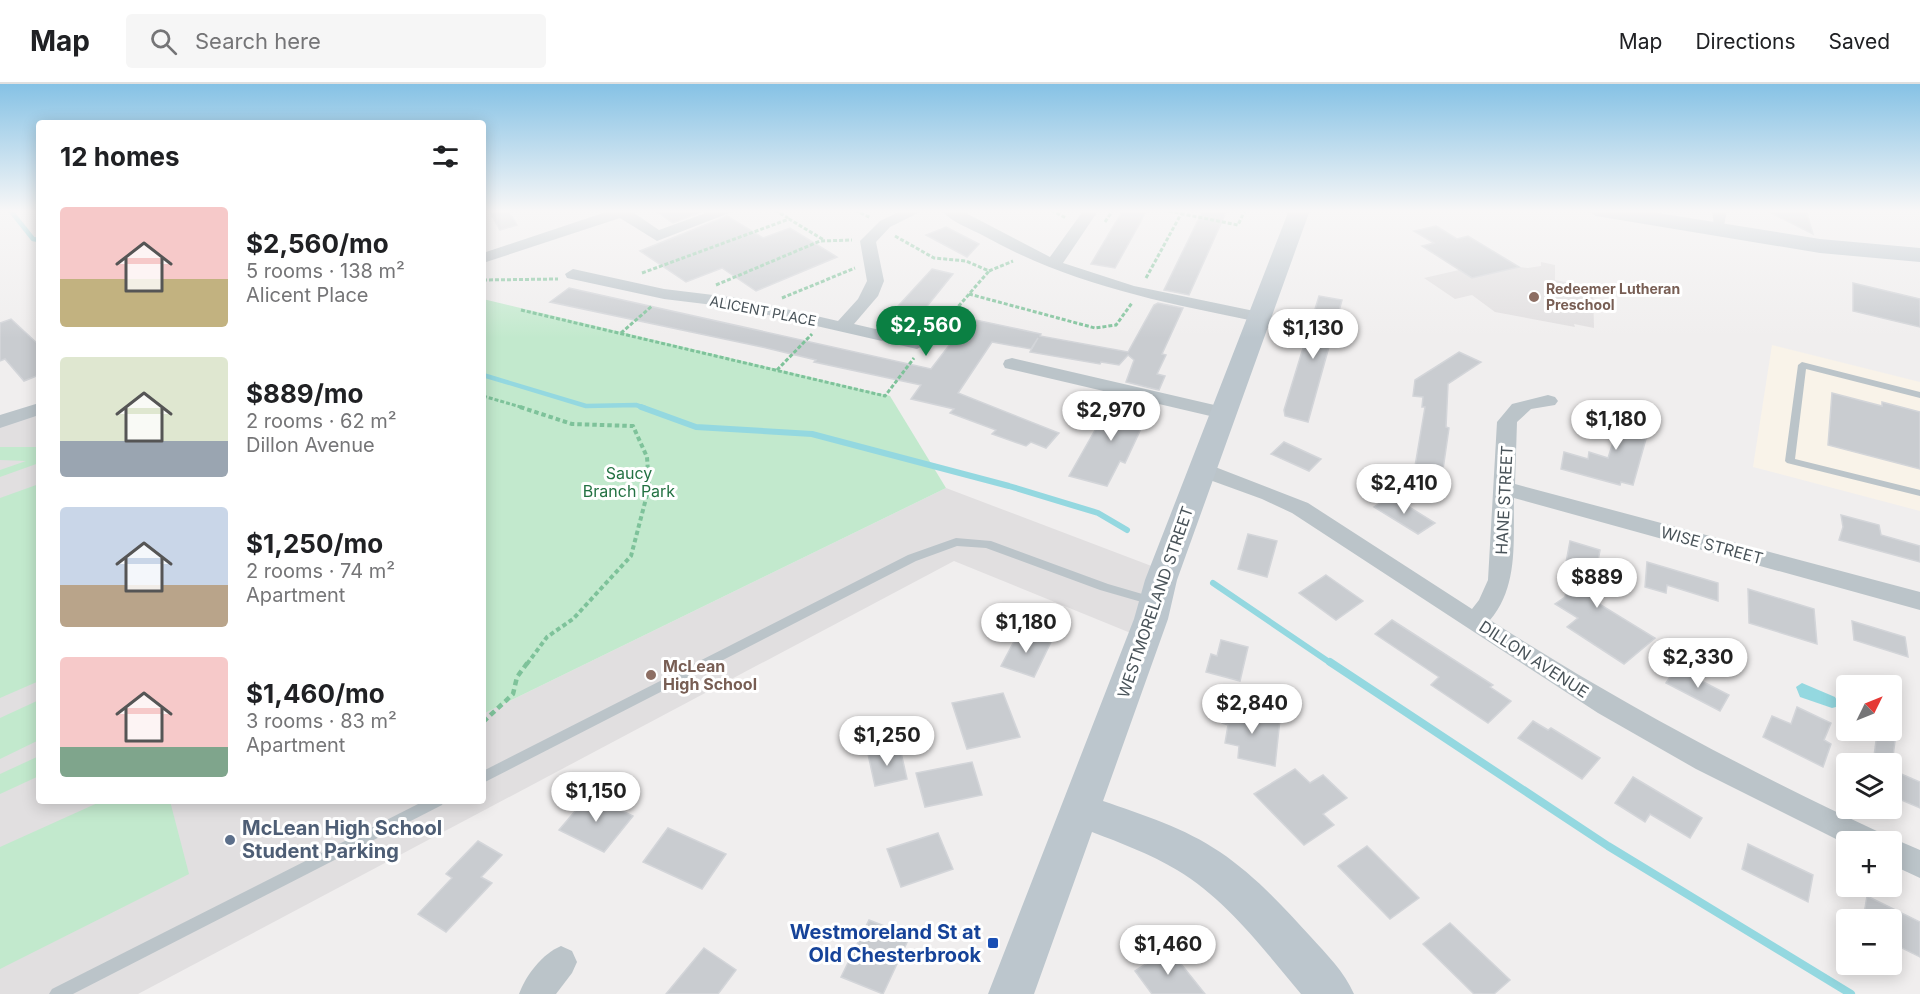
<!DOCTYPE html>
<html lang="en">
<head>
<meta charset="utf-8">
<style>
  :root { --surface:#fff; --page:#f6f6f6; --text:#202124; --muted:#757577; --line:#e0e0e0; --accent:#0b8043 }
  body { margin:0; font-family:Inter,sans-serif; background:var(--page); color:var(--text); height:100vh; display:flex; flex-direction:column; font-size:22px; white-space:nowrap }
  * { box-sizing:border-box; margin:0 }
  p { font-size:20px; color:var(--muted) }
  .icon { flex:none; width:33px; height:33px; fill:none; stroke:currentColor; stroke-width:2; stroke-linecap:round; stroke-linejoin:round }
  .map { position:relative; flex:1; overflow:hidden }
  .side { position:absolute; left:36px; top:36px; width:450px; height:684px; display:flex; flex-direction:column; background:var(--surface); border-radius:6px; box-shadow:0 3px 15px #0003 }
  .side>* { flex:none }
  .needle { width:39px; rotate:47deg }
  .buttons { position:absolute; left:1836px; top:591px; display:grid; gap:12px }
  .buttons a { display:grid; place-items:center; width:66px; height:66px; border-radius:6px; background:var(--surface); box-shadow:0 3px 15px #0003; font-size:30px }
  .price { position:absolute; translate:-50% -51px; padding:0 14px; border-radius:21px; background:#fff; color:#222; font-size:20px; line-height:39px; filter:drop-shadow(0 2px 3px #0008) }
  .price::after { content:''; position:absolute; left:50%; top:36px; width:18px; height:14px; margin-left:-9px; background:inherit; clip-path:polygon(0 0,100% 0,50% 100%) }
  .price.current { background:var(--accent); color:#fff }
  ul { padding:0; list-style:none }
  li { display:flex; align-items:center; gap:18px; height:150px; padding:0 24px }
  li span { display:grid; place-items:center; flex:none; width:168px; height:120px; border-radius:6px; color:#555 }
  li>.icon { margin-inline-start:auto }
  span .icon { width:72px; height:72px; fill:#fffc; stroke-width:1 }
  li b { font-size:26px }
  h2 { display:flex; justify-content:space-between; align-items:center; height:72px; padding:0 24px; font-size:26px }
  header { display:flex; align-items:center; gap:36px; box-sizing:border-box; height:84px; padding:0 30px; background:var(--surface); border-bottom:2px solid var(--line) }
  header strong { font-size:28px }
  nav { display:flex; gap:33px; margin-inline-start:auto; font-size:21px }
  .search { width:420px; height:54px; background:var(--page); display:flex; align-items:center; gap:15px; box-sizing:border-box; padding:0 21px; border-radius:6px; color:var(--muted); font-size:22px }
  .map>svg:first-child { display:block }
  .commercial { fill:#f9f3e9 }
  .education { fill:#e1dfe0 }
  .green { fill:#c2e9cd }
  .water { fill:#94d8e0 }
  .lines { fill:none; stroke-linecap:round; stroke-linejoin:round }
  .stream-far2 { stroke:#94d8e0; stroke-width:4.5 }
  .stream-far1 { stroke:#94d8e0; stroke-width:6 }
  .stream { stroke:#94d8e0; stroke-width:8 }
  .building { fill:#c9ccd0; stroke:#d3d5d9; stroke-width:1.5 }
  .path-far2 { stroke:#7ec29a; stroke-width:3; stroke-dasharray:4 2; stroke-linecap:butt }
  .path-far1 { stroke:#7ec29a; stroke-width:4; stroke-dasharray:4.5 3; stroke-linecap:butt }
  .path { stroke:#7ec29a; stroke-width:4.5; stroke-dasharray:6 4; stroke-linecap:butt }
  .lane { fill:#bbc4c9; fill-rule:evenodd }
  .street { fill:#bbc4c9; fill-rule:evenodd }
  .secondary { fill:#bcc6cd; fill-rule:evenodd }
  .education-dot { fill:#8d6e63; stroke:#fff; stroke-width:2 }
  .service-dot { fill:#5c6f8a; stroke:#fff; stroke-width:2 }
  .transit-dot { fill:#1a4fb4; stroke:#fff; stroke-width:2 }
  .labels { text-anchor:middle; stroke-width:6; stroke-linejoin:round; paint-order:stroke }
  .far-education-label { font-size:14px; font-weight:bold; fill:#785e54; stroke:#fff; text-anchor:start }
  .far-street-label { font-size:14px; fill:#495359; stroke:#fff }
  .park-label { font-size:16px; fill:#237142; stroke:#fff }
  .street-label { font-size:16px; fill:#495359; stroke:#fff }
  .education-label { font-size:16px; font-weight:bold; fill:#785e54; stroke:#fff; text-anchor:start }
  .near-service-label { font-size:20px; font-weight:bold; fill:#4e5e75; stroke:#fff; text-anchor:start }
  .near-transit-label { font-size:20px; font-weight:bold; fill:#164399; stroke:#fff; text-anchor:end }
</style>
</head>
<body>
<header>
<strong>Map</strong>
<div class="search"><svg class="icon" aria-label="search" viewBox="0 0 24 24"><circle cx="10" cy="10" r="6"/><path d="M15 15l6 6"/></svg>Search here</div>
<nav><a>Map</a><a>Directions</a><a>Saved</a></nav>
</header>
<div class="map">
<svg width="1920" height="910" viewBox="0 0 1920 910">
  <rect width="100%" height="100%" fill="#f0eeee"/>
  <path class="commercial" d="M 1772,261 L 1920,298 L 1920,427 L 1753,383 Z"/>
  <g class="education">
    <path d="M 1541,178 L 1555,181 L 1555,196 L 1593,203 L 1594,244 L 1574,240 L 1575,243 L 1495,228 L 1472,211 L 1455,215 L 1424,194 L 1459,186 L 1473,194 L 1519,183 L 1528,184 L 1541,182 Z"/>
    <path d="M 39,330 L 39,717 L 483,717 L 483,630 L 946,404 L 1162,486 L 1138,552 L 954,477 L 138,910 L 0,910 L 0,343 Z"/>
  </g>
  <g class="green">
    <path d="M 483,215 L 890,312 L 946,404 L 483,630 Z"/>
    <path d="M 0,363 L 39,363 L 39,379 L 0,393 L 0,386 L 26,377 L 0,376 Z"/>
    <path d="M 39,400 L 39,597 L 0,614 L 0,414 Z"/>
    <path d="M 39,616 L 39,656 L 0,675 L 0,634 Z"/>
    <path d="M 39,672 L 39,692 L 0,710 L 0,690 Z"/>
    <path d="M 102,717 L 170,717 L 189,790 L 0,885 L 0,763 Z"/>
  </g>
  <path class="water" d="M 1802,599 L 1835,613 L 1840,622 L 1832,624 L 1800,613 L 1796,603 Z"/>
  <g class="lines">
    <g class="stream-far2">
      <path d="M 10,126 L 33,155 L 39,156"/>
      <path d="M 483,291 L 586,322 L 636,321 L 645,324"/>
    </g>
    <g class="stream-far1">
      <path d="M 641,323 L 696,343 L 812,350 L 1009,402 L 1098,429 L 1127,446"/>
      <path d="M 1213,499 L 1332,580"/>
    </g>
    <path class="stream" d="M 1330,578 L 1608,762 L 1851,910"/>
  </g>
  <g class="building">
    <path d="M 508,126 L 517,141 L 500,146 L 491,130 Z"/>
    <path d="M 654,126 L 706,126 L 673,139 Z"/>
    <path d="M 1123,126 L 1147,126 L 1115,184 L 1091,180 Z"/>
    <path d="M 1203,126 L 1227,126 L 1189,211 L 1164,206 Z"/>
    <path d="M 1765,126 L 1806,126 L 1813,150 Z"/>
    <path d="M 727,132 L 763,154 L 790,144 L 837,173 L 756,207 L 722,184 L 686,198 L 640,167 Z"/>
    <path d="M 1436,142 L 1457,155 L 1468,152 L 1519,183 L 1472,194 L 1422,162 L 1434,159 L 1414,147 Z"/>
    <path d="M 946,143 L 979,160 L 967,173 L 926,151 Z"/>
    <path d="M 932,185 L 953,190 L 920,231 L 912,238 L 888,233 Z"/>
    <path d="M 1853,199 L 1920,215 L 1920,243 L 1853,227 Z"/>
    <path d="M 569,204 L 931,285 L 957,251 L 965,253 L 976,236 L 1041,250 L 1040,252 L 1128,268 L 1154,221 L 1158,219 L 1183,224 L 1162,270 L 1166,271 L 1157,290 L 1165,292 L 1159,306 L 1126,298 L 1134,276 L 1128,271 L 1119,281 L 1101,278 L 1100,280 L 1030,268 L 1038,254 L 1031,265 L 992,258 L 958,309 L 1059,349 L 1046,364 L 1031,358 L 1026,362 L 992,350 L 996,346 L 950,329 L 954,325 L 911,315 L 921,301 L 814,278 L 816,276 L 762,263 L 550,218 Z"/>
    <path d="M 1319,212 L 1342,216 L 1308,338 L 1285,332 L 1284,326 Z"/>
    <path d="M 11,235 L 39,261 L 39,291 L 24,297 L 5,275 L 0,277 L 0,239 Z"/>
    <path d="M 1459,268 L 1481,278 L 1448,300 L 1446,343 L 1449,344 L 1440,406 L 1412,400 L 1425,323 L 1422,323 L 1423,313 L 1413,312 L 1415,296 Z"/>
    <path d="M 1832,309 L 1882,322 L 1882,318 L 1920,328 L 1920,385 L 1828,361 Z"/>
    <path d="M 1118,313 L 1152,321 L 1125,379 L 1120,377 L 1107,402 L 1069,392 L 1107,325 L 1111,326 Z"/>
    <path d="M 1625,321 L 1653,330 L 1633,401 L 1621,398 L 1620,401 L 1561,385 L 1564,368 L 1588,375 L 1589,368 L 1608,374 Z"/>
    <path d="M 1284,358 L 1321,375 L 1309,387 L 1271,370 Z"/>
    <path d="M 1389,413 L 1393,413 L 1435,439 L 1418,450 L 1374,423 Z"/>
    <path d="M 1841,431 L 1879,441 L 1881,451 L 1920,462 L 1920,478 L 1839,456 L 1843,443 Z"/>
    <path d="M 1248,450 L 1277,457 L 1267,493 L 1238,485 Z"/>
    <path d="M 1570,457 L 1600,466 L 1591,515 L 1655,554 L 1624,580 L 1567,543 L 1578,534 L 1555,520 L 1565,513 L 1571,486 L 1565,484 Z"/>
    <path d="M 1647,478 L 1718,499 L 1718,517 L 1667,501 L 1666,509 L 1645,503 Z"/>
    <path d="M 1326,491 L 1363,517 L 1336,536 L 1299,509 Z"/>
    <path d="M 1748,505 L 1814,525 L 1817,560 L 1749,539 Z"/>
    <path d="M 1392,536 L 1493,601 L 1490,603 L 1511,617 L 1488,639 L 1431,601 L 1439,593 L 1375,550 Z"/>
    <path d="M 1852,537 L 1905,553 L 1908,573 L 1854,556 Z"/>
    <path d="M 1019,548 L 1051,558 L 1034,593 L 1001,582 Z"/>
    <path d="M 1221,556 L 1248,563 L 1240,597 L 1206,588 L 1211,570 L 1217,572 Z"/>
    <path d="M 1676,584 L 1729,611 L 1720,627 L 1666,599 Z"/>
    <path d="M 1003,609 L 1020,653 L 967,665 L 952,619 Z"/>
    <path d="M 1224,622 L 1280,635 L 1275,682 L 1238,674 L 1239,662 L 1225,659 L 1228,641 L 1222,639 Z"/>
    <path d="M 1797,623 L 1831,639 L 1824,656 L 1831,660 L 1823,683 L 1763,653 L 1772,632 L 1791,640 Z"/>
    <path d="M 1533,637 L 1548,646 L 1551,644 L 1600,674 L 1582,695 L 1518,654 Z"/>
    <path d="M 1877,649 L 1895,657 L 1892,680 L 1873,680 Z"/>
    <path d="M 900,664 L 907,695 L 875,702 L 868,670 Z"/>
    <path d="M 972,678 L 982,711 L 925,723 L 916,689 Z"/>
    <path d="M 1295,685 L 1310,699 L 1323,691 L 1347,714 L 1323,730 L 1334,741 L 1304,761 L 1254,710 Z"/>
    <path d="M 1892,686 L 1920,698 L 1920,724 L 1892,712 Z"/>
    <path d="M 1633,693 L 1702,734 L 1690,754 L 1650,730 L 1645,738 L 1615,719 Z"/>
    <path d="M 589,711 L 633,732 L 604,768 L 559,746 Z"/>
    <path d="M 668,744 L 726,770 L 702,805 L 643,778 Z"/>
    <path d="M 938,749 L 953,785 L 901,803 L 887,765 Z"/>
    <path d="M 478,757 L 502,771 L 481,793 L 492,799 L 446,848 L 418,830 L 452,794 L 446,790 Z"/>
    <path d="M 1748,760 L 1813,791 L 1808,818 L 1742,785 Z"/>
    <path d="M 1367,762 L 1419,814 L 1390,835 L 1338,782 Z"/>
    <path d="M 1867,812 L 1920,838 L 1920,873 L 1892,859 L 1892,836 L 1863,836 Z"/>
    <path d="M 869,836 L 910,852 L 883,910 L 841,893 Z"/>
    <path d="M 1450,839 L 1510,896 L 1494,910 L 1474,910 L 1423,860 Z"/>
    <path d="M 704,864 L 736,886 L 718,910 L 666,910 Z"/>
    <path d="M 1169,865 L 1205,910 L 1152,910 L 1135,887 Z"/>
  </g>
  <g class="lines">
    <g class="path-far2">
      <path d="M 775,126 L 788,134"/>
      <path d="M 855,126 L 871,134"/>
      <path d="M 1051,126 L 1066,134"/>
      <path d="M 1163,126 L 1238,141 L 1245,126"/>
      <path d="M 1105,138 L 1113,126"/>
      <path d="M 895,152 L 934,174 L 966,177 L 989,187 L 1013,177"/>
      <path d="M 642,189 L 789,135 L 824,156"/>
      <path d="M 1146,194 L 1181,130"/>
      <path d="M 483,196 L 558,195"/>
      <path d="M 716,201 L 820,157 L 852,156"/>
      <path d="M 969,210 L 1095,244 L 1116,241 L 1132,219"/>
      <path d="M 782,214 L 855,184"/>
      <path d="M 521,226 L 885,312 L 914,274"/>
      <path d="M 621,249 L 652,222"/>
      <path d="M 931,254 L 989,187"/>
      <path d="M 777,286 L 812,250"/>
      <path d="M 483,312 L 524,324"/>
    </g>
    <path class="path-far1" d="M 520,323 L 572,340 L 633,342 L 647,373 L 649,403 L 631,472 L 573,535 L 547,553 L 527,580"/>
    <path class="path" d="M 483,638 L 513,610 L 517,593 L 528,578"/>
    <g class="lane">
      <path d="M 1802,278 L 1920,308 L 1920,314 L 1806,285 L 1795,375 L 1920,406 L 1920,412 L 1787,379 L 1785,377 L 1798,281 Z"/>
      <path d="M 956,454 L 991,457 L 1108,500 L 1156,514 L 1158,517 L 1156,520 L 1152,521 L 1100,506 L 986,464 L 957,462 L 916,477 L 483,699 L 483,687 L 908,471 Z"/>
      <path d="M 424,717 L 444,717 L 442,721 L 73,910 L 49,910 L 52,905 Z"/>
    </g>
    <g class="street">
      <path d="M 612,126 L 636,126 L 634,129 L 659,146 L 714,126 L 737,126 L 657,157 L 620,134 L 483,179 L 483,169 Z"/>
      <path d="M 903,126 L 924,126 L 890,143 L 876,158 L 884,197 L 878,212 L 854,240 L 923,256 L 926,260 L 917,265 L 738,224 L 664,215 L 567,194 L 565,190 L 573,185 L 664,205 L 738,214 L 838,237 L 858,215 L 867,197 L 860,157 L 880,137 Z"/>
      <path d="M 941,126 L 960,126 L 1050,173 L 1083,127 L 1093,127 L 1096,130 L 1063,179 L 1134,202 L 1259,228 L 1268,233 L 1259,238 C 1161,218 1072,201 984,152 C 971,145 951,138 941,126 Z"/>
      <path d="M 1712,126 L 1727,126 L 1724,142 L 1714,142 Z"/>
      <path d="M 1012,274 L 1223,323 L 1233,329 L 1223,335 L 1005,284 L 1003,280 L 1005,276 Z"/>
      <path d="M 1548,311 L 1555,313 L 1558,317 L 1555,321 L 1531,325 L 1517,338 L 1515,400 L 1920,508 L 1920,526 L 1514,414 C 1513,456 1519,502 1490,536 C 1616,617 1746,686 1881,749 L 1885,756 L 1892,754 L 1920,766 L 1920,794 L 1892,781 L 1892,758 L 1846,758 L 1846,760 L 1696,685 L 1598,629 L 1292,429 L 1262,415 L 1196,391 L 1193,386 L 1196,381 L 1210,381 L 1308,419 L 1472,525 L 1479,516 L 1488,496 L 1497,338 L 1512,320 Z"/>
      <path d="M 39,319 L 39,331 L 0,344 L 0,331 Z"/>
      <path d="M 561,862 L 572,867 L 577,878 L 572,889 L 556,910 L 519,910 C 526,891 542,870 561,862 Z"/>
    </g>
    <g class="secondary">
      <path d="M 1289,126 L 1310,126 L 1177,496 L 1168,535 L 1103,717 C 1143,731 1185,744 1220,768 C 1254,791 1283,822 1310,852 C 1327,871 1344,887 1354,910 L 1301,910 C 1264,866 1227,816 1177,786 C 1150,770 1121,759 1092,748 L 1034,910 L 988,910 L 1134,535 L 1145,496 Z"/>
      <path d="M 1586,126 L 1639,126 L 1820,155 L 1920,164 L 1920,178 L 1820,169 L 1596,132 Z"/>
    </g>
  </g>
  <linearGradient id="sky" x2="0" y2="1"><stop stop-color="#86c2e5"/><stop offset="0.5" stop-color="#f8f7f7"/><stop offset="1" stop-color="#f8f7f7" stop-opacity="0"/></linearGradient>
  <rect width="1920" height="254" fill="url(#sky)"/>
  <g class="education-dot">
    <circle cx="1534" cy="213" r="6"/>
    <circle cx="651" cy="591" r="6"/>
  </g>
  <circle class="service-dot" cx="230" cy="756" r="6"/>
  <rect class="transit-dot" x="987" y="853" width="12" height="12" rx="3"/>
  <g class="labels">
    <g class="far-education-label">
      <text x="1546" y="210">Redeemer Lutheran<tspan x="1546" dy="16">Preschool</tspan></text>
    </g>
    <g class="far-street-label">
      <text transform="translate(763 227) rotate(11)" y="5">ALICENT PLACE</text>
    </g>
    <g class="park-label">
      <text x="629" y="395">Saucy<tspan x="629" dy="18">Branch Park</tspan></text>
    </g>
    <g class="street-label">
      <text transform="translate(1504 416) rotate(-87)" y="6">HANE STREET</text>
      <text transform="translate(1712 461) rotate(15)" y="6">WISE STREET</text>
      <text transform="translate(1155 518) rotate(-71)" y="6">WESTMORELAND STREET</text>
      <text transform="translate(1534 575) rotate(33)" y="6">DILLON AVENUE</text>
    </g>
    <g class="education-label">
      <text x="663" y="588">McLean<tspan x="663" dy="18">High School</tspan></text>
    </g>
    <g class="near-service-label">
      <text x="242" y="751">McLean High School<tspan x="242" dy="23">Student Parking</tspan></text>
    </g>
    <g class="near-transit-label">
      <text x="981" y="855">Westmoreland St at<tspan x="981" dy="23">Old Chesterbrook</tspan></text>
    </g>
  </g>
</svg>
<div class="buttons">
<a><svg class="needle" viewBox="-14 -14 28 28"><path d="M0-13l5 13h-10z" fill="#e53935"/><path d="M0 13l5-13h-10z" fill="#757577"/></svg></a>
<a><svg class="icon" aria-label="layers" viewBox="0 0 24 24"><path d="M12 4l9 5-9 5-9-5zM3 14l9 5 9-5"/></svg></a>
<a>+</a>
<a>−</a>
</div>
<b class="price current" style="left:926px;top:273px">$2,560</b>
<b class="price" style="left:1313px;top:276px">$1,130</b>
<b class="price" style="left:1111px;top:358px">$2,970</b>
<b class="price" style="left:1616px;top:367px">$1,180</b>
<b class="price" style="left:1404px;top:431px">$2,410</b>
<b class="price" style="left:1597px;top:525px">$889</b>
<b class="price" style="left:1026px;top:570px">$1,180</b>
<b class="price" style="left:1698px;top:605px">$2,330</b>
<b class="price" style="left:1252px;top:651px">$2,840</b>
<b class="price" style="left:887px;top:683px">$1,250</b>
<b class="price" style="left:596px;top:739px">$1,150</b>
<b class="price" style="left:1168px;top:892px">$1,460</b>
<section class="side">
<h2>12 homes<svg class="icon" aria-label="filters" viewBox="0 0 24 24"><path d="M4 7h16M4 17h16"/><circle cx="9" cy="7" r="2"/><circle cx="15" cy="17" r="2"/></svg></h2>
<ul>
<li><span style="background:linear-gradient(#f6c9c9 60%,#c2b280 0)"><svg class="icon" aria-label="home" viewBox="0 0 24 24"><path d="M3 11l9-7 9 7M6 9v11h12V9"/></svg></span><div><b>$2,560/mo</b><p>5 rooms · 138 m²</p><p>Alicent Place</p></div></li>
<li><span style="background:linear-gradient(#dfe7d0 70%,#9aa5b1 0)"><svg class="icon" aria-label="home" viewBox="0 0 24 24"><path d="M3 11l9-7 9 7M6 9v11h12V9"/></svg></span><div><b>$889/mo</b><p>2 rooms · 62 m²</p><p>Dillon Avenue</p></div></li>
<li><span style="background:linear-gradient(#c9d6e8 65%,#b9a48a 0)"><svg class="icon" aria-label="home" viewBox="0 0 24 24"><path d="M3 11l9-7 9 7M6 9v11h12V9"/></svg></span><div><b>$1,250/mo</b><p>2 rooms · 74 m²</p><p>Apartment</p></div></li>
<li><span style="background:linear-gradient(#f6c9c9 75%,#7fa58c 0)"><svg class="icon" aria-label="home" viewBox="0 0 24 24"><path d="M3 11l9-7 9 7M6 9v11h12V9"/></svg></span><div><b>$1,460/mo</b><p>3 rooms · 83 m²</p><p>Apartment</p></div></li>
</ul>
</section>
</div>
</body>
</html>
